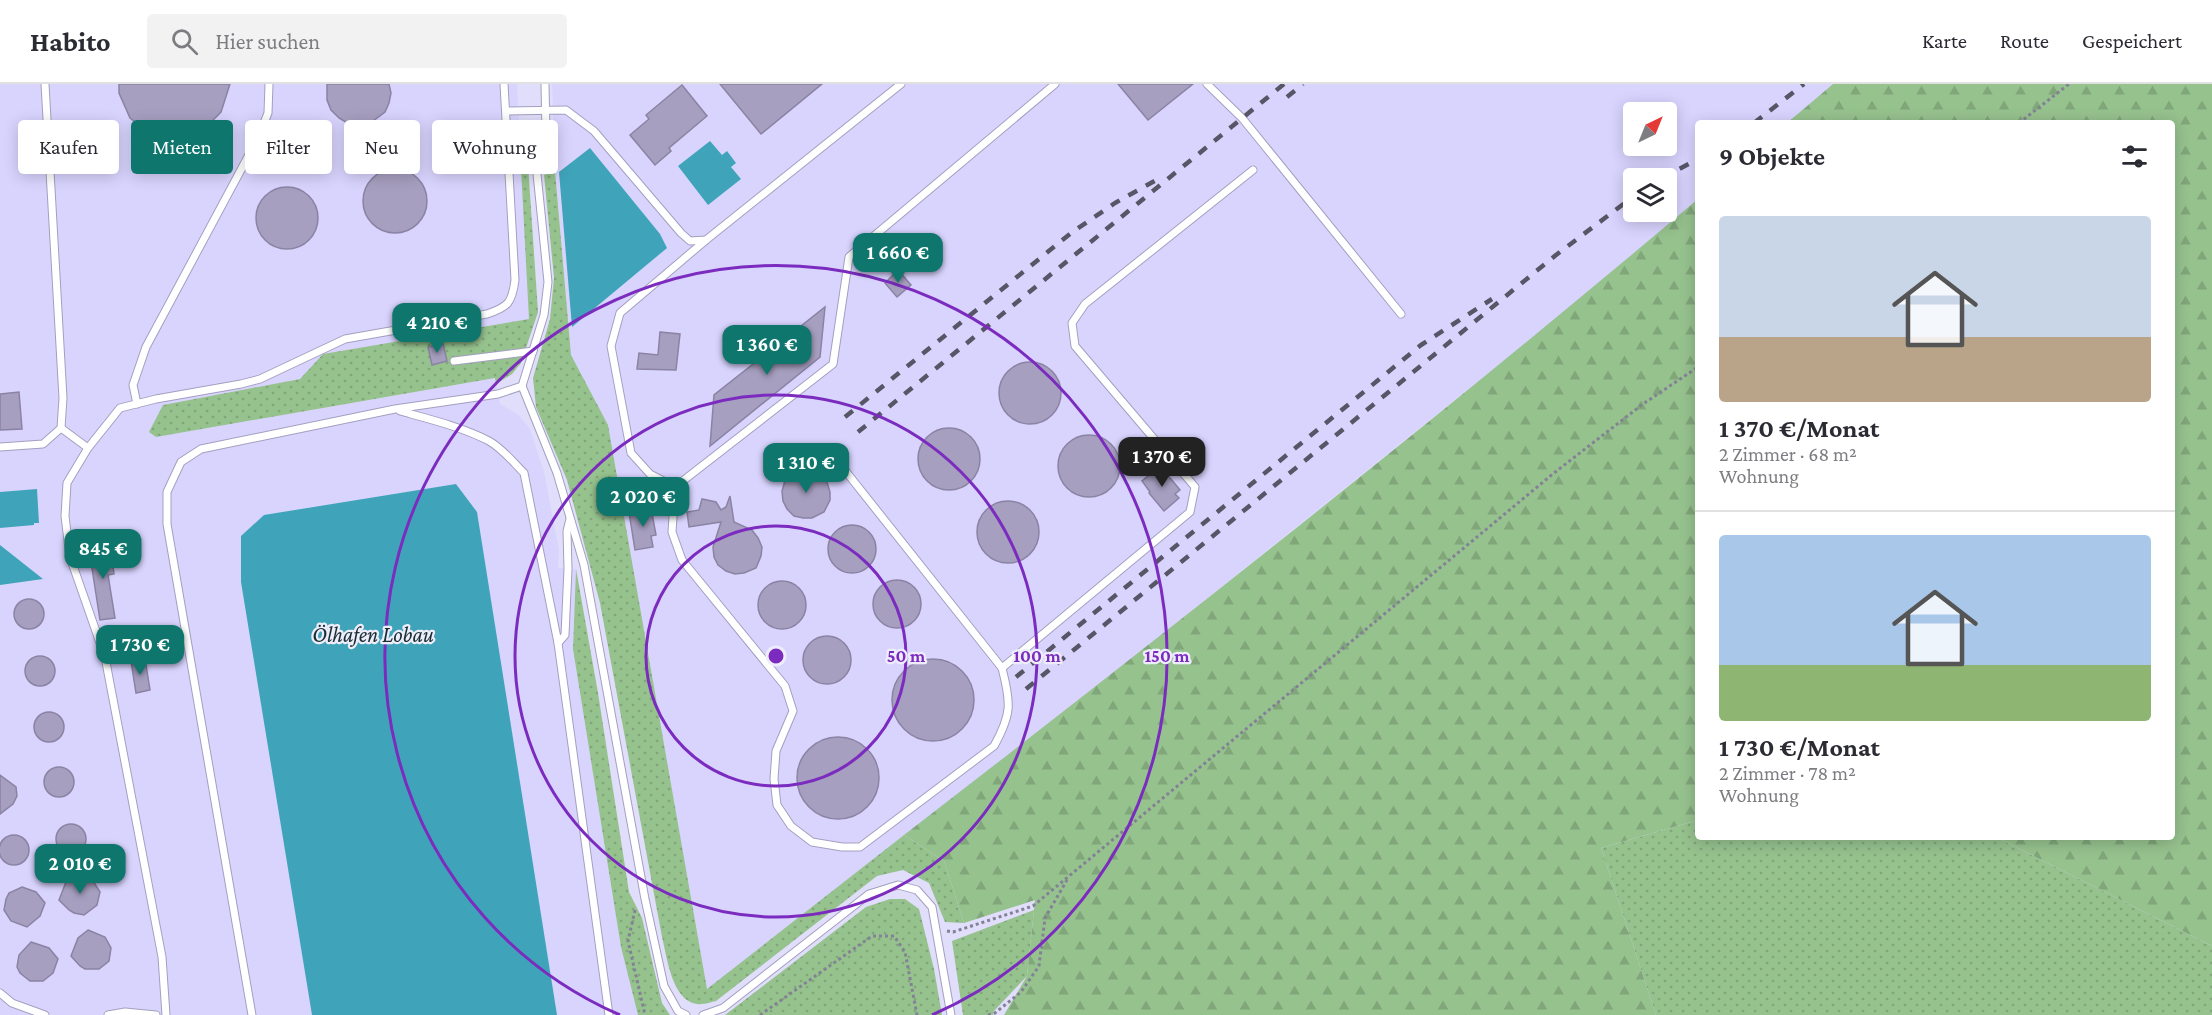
<!DOCTYPE html>
<html lang="de">
<head>
<meta charset="utf-8">
<style>
  :root { --surface:#fff; --page:#f2f2f3; --text:#2b2b33; --muted:#7c7c81; --line:#e1e1e2; --accent:#0f766e }
  body { margin:0; font-family:"Crimson Pro",serif; background:var(--page); color:var(--text); height:100vh; display:flex; flex-direction:column; font-size:22px; white-space:nowrap }
  * { box-sizing:border-box; margin:0 }
  p { font-size:20px; color:var(--muted) }
  .icon { flex:none; width:33px; height:33px; fill:none; stroke:currentColor; stroke-width:2; stroke-linecap:round; stroke-linejoin:round }
  .map { position:relative; flex:1; overflow:hidden }
  .side { position:absolute; left:1695px; top:36px; width:480px; height:720px; display:flex; flex-direction:column; background:var(--surface); border-radius:6px; box-shadow:0 3px 15px #0003 }
  .side>* { flex:none }
  .top-card { position:absolute; left:18px; top:36px; width:570px; height:54px; display:flex; gap:12px }
  .needle { width:39px; rotate:43deg }
  .buttons { position:absolute; left:1623px; top:18px; display:grid; gap:12px }
  .buttons a { display:grid; place-items:center; width:54px; height:54px; border-radius:6px; background:var(--surface); box-shadow:0 3px 15px #0003; font-size:30px }
  .price { position:absolute; translate:-50% -51px; padding:0 14px; border-radius:12px; background:var(--accent); color:#fff; font-size:20px; line-height:39px; filter:drop-shadow(0 2px 3px #0008) }
  .price::after { content:''; position:absolute; left:50%; top:36px; width:18px; height:14px; margin-left:-9px; background:inherit; clip-path:polygon(0 0,100% 0,50% 100%) }
  .price.current { background:#222; color:#fff }
  ul { padding:0; list-style:none }
  li { display:grid; align-content:center; gap:12px; height:318px; padding:0 24px }
  li+li { border-top:2px solid var(--line) }
  li span { display:grid; place-items:center; height:186px; border-radius:6px; color:#555 }
  li>.icon { margin-inline-start:auto }
  span .icon { width:108px; height:108px; fill:#fffc; stroke-width:1 }
  li b { font-size:26px }
  h2 { display:flex; justify-content:space-between; align-items:center; height:72px; padding:0 24px; font-size:26px }
  .chip { padding:0 21px; border-radius:6px; background:var(--surface); box-shadow:0 3px 15px #0003; font-size:21px; line-height:54px }
  .chip.current { background:var(--accent); color:#fff }
  header { display:flex; align-items:center; gap:36px; box-sizing:border-box; height:84px; padding:0 30px; background:var(--surface); border-bottom:2px solid var(--line) }
  header strong { font-size:28px }
  nav { display:flex; gap:33px; margin-inline-start:auto; font-size:21px }
  .search { width:420px; height:54px; background:var(--page); display:flex; align-items:center; gap:15px; box-sizing:border-box; padding:0 21px; border-radius:6px; color:var(--muted); font-size:22px }
  .map>svg:first-child { display:block }
  .built { fill:#d9d4fe; fill-rule:evenodd }
  .grass { fill:url(#grass-dots) }
  .forest { fill:url(#forest-firs) }
  .water { fill:#3fa4ba }
  .building { fill:#a79fc0; stroke:#8b83a3; stroke-width:1.5 }
  .lines { fill:none; stroke-linecap:round; stroke-linejoin:round }
  .service-casing { stroke:#a39fc0; stroke-width:9 }
  .path { stroke:#838195; stroke-width:3; stroke-dasharray:3 3; stroke-linecap:butt }
  .service { stroke:#fff; stroke-width:7 }
  .rail { stroke:#575566; stroke-width:4.5; stroke-dasharray:10 10; stroke-linecap:butt }
  .ring { fill:none; stroke:#7b2cbf; stroke-width:3 }
  .labels { text-anchor:middle; stroke-width:4.5; stroke-linejoin:round; paint-order:stroke }
  .water-label { font-size:22px; font-style:italic; fill:#172d32; stroke:#eeedfb }
  .centre { fill:#7b2cbf; stroke:#eeedfb; stroke-width:3 }
  .ring-label { font-size:18px; text-anchor:middle; font-weight:bold; fill:#7b2cbf; stroke:#eeedfb; stroke-width:4.5; stroke-linejoin:round; paint-order:stroke }
</style>
</head>
<body>
<header>
<strong>Habito</strong>
<div class="search"><svg class="icon" aria-label="search" viewBox="0 0 24 24"><circle cx="10" cy="10" r="6"/><path d="M15 15l6 6"/></svg>Hier suchen</div>
<nav><a>Karte</a><a>Route</a><a>Gespeichert</a></nav>
</header>
<div class="map">
<svg width="2212" height="931" viewBox="0 0 2212 931">
  <defs>
    <pattern id="grass-dots" width="8" height="8" patternUnits="userSpaceOnUse" patternTransform="scale(1.5)"><rect width="8" height="8" fill="#96c28e"/><path d="M2 2h.1M6 6h.1" fill="none" stroke="#80a67a" stroke-width="1.8" stroke-linecap="round"/></pattern>
    <pattern id="forest-firs" width="22" height="20" patternUnits="userSpaceOnUse" patternTransform="scale(1.5)"><rect width="22" height="20" fill="#96c28e"/><path d="M5 1l3.5 6h-7zM16 11l3.5 6h-7z" fill="#80a67a"/></pattern>
  </defs>
  <rect width="100%" height="100%" fill="#e0defa"/>
  <g class="built">
    <path d="M 0,0 L 517,0 L 530,235 L 323,270 L 300,295 L 163,321 L 150,348 L 156,353 L 495,294 L 500,320 L 519,331 L 530,345 L 544,388 L 559,466 L 558,484 L 576,485 L 573,565 L 621,863 L 638,931 L 0,931 Z"/>
    <path d="M 552,0 L 1833,0 L 1787,39 L 1698,39 L 1698,115 L 1573,221 L 1099,601 L 707,905 L 608,342 L 571,271 L 555,87 ZM 1634,28 L 1666,28 L 1666,62 L 1634,62 ZM 1634,94 L 1666,94 L 1666,128 L 1634,128 Z"/>
  </g>
  <g class="grass">
    <path d="M 520,66 L 527,66 L 538,228 L 521,279 L 512,290 L 496,300 L 495,294 L 156,353 L 149,348 L 163,321 L 300,295 L 323,270 L 529,235 Z"/>
    <path d="M 555,87 L 571,271 L 608,341 L 707,905 L 904,751 L 944,777 L 964,839 L 945,838 L 929,799 L 903,786 L 877,792 L 716,917 C 711,918 703,921 697,920 C 672,917 667,873 662,853 L 600,519 L 567,396 L 536,323 L 533,294 L 550,235 L 554,194 L 544,91 Z"/>
    <path d="M 576,485 L 598,609 L 629,808 L 642,834 L 662,919 L 670,931 L 638,931 L 621,863 L 573,565 Z"/>
    <path d="M 1698,736 L 1698,753 L 1996,753 L 2212,862 L 2212,931 L 1656,931 L 1601,764 Z"/>
    <path d="M 890,815 L 905,815 L 919,825 L 934,885 L 942,931 L 725,931 L 866,823 Z"/>
    <path d="M 1034,826 L 1027,892 L 994,927 L 993,931 L 963,931 L 952,857 Z"/>
  </g>
  <g class="forest">
    <path d="M 1833,0 L 2212,0 L 2212,862 L 1996,753 L 2172,753 L 2172,39 L 1787,39 Z"/>
    <path d="M 1698,115 L 1698,736 L 1601,764 L 1656,931 L 1004,931 L 1027,892 L 1035,816 L 964,839 L 944,777 L 904,751 C 1172,544 1439,334 1698,115 Z"/>
  </g>
  <g class="water">
    <path d="M 710,57 L 722,71 L 727,67 L 736,79 L 731,83 L 741,95 L 708,121 L 678,82 Z"/>
    <path d="M 590,64 L 660,150 L 667,164 L 572,243 L 559,88 Z"/>
    <path d="M 456,400 L 477,428 L 557,931 L 312,931 L 241,498 L 241,452 L 264,431 Z"/>
    <path d="M 37,405 L 39,439 L 34,439 L 34,441 L 0,444 L 0,408 Z"/>
    <path d="M 0,461 L 43,495 L 0,501 Z"/>
  </g>
  <g class="building">
    <path d="M 119,0 L 230,0 L 221,28 L 202,47 L 177,55 L 151,50 L 130,34 L 119,9 Z"/>
    <path d="M 327,0 L 389,0 L 391,9 L 389,19 L 385,28 L 369,40 L 360,42 L 349,40 L 339,34 L 331,26 L 327,16 Z"/>
    <path d="M 720,0 L 822,0 L 761,50 Z"/>
    <path d="M 1118,0 L 1193,0 L 1148,36 Z"/>
    <path d="M 682,1 L 707,32 L 669,64 L 671,67 L 655,81 L 630,51 L 649,35 L 646,31 Z"/>
    <circle cx="395" cy="117" r="32"/>
    <circle cx="287" cy="134" r="31"/>
    <path d="M 898,186 L 911,201 L 897,213 L 885,199 Z"/>
    <path d="M 825,223 L 820,273 L 710,362 L 714,311 Z"/>
    <path d="M 660,248 L 680,250 L 676,286 L 637,285 L 639,269 L 658,271 Z"/>
    <path d="M 443,260 L 447,277 L 432,281 L 428,263 Z"/>
    <circle cx="1030" cy="309" r="31"/>
    <path d="M 19,308 L 22,345 L 0,346 L 0,310 Z"/>
    <circle cx="949" cy="375" r="31"/>
    <circle cx="1089" cy="382" r="31"/>
    <path d="M 1160,382 L 1180,406 L 1175,410 L 1179,414 L 1164,427 L 1149,409 L 1150,408 L 1142,397 Z"/>
    <path d="M 800,386 L 810,386 L 820,390 L 827,398 L 830,408 L 830,416 L 824,428 L 812,434 L 803,434 L 794,432 L 787,425 L 783,417 L 782,407 L 786,393 Z"/>
    <path d="M 730,412 L 734,438 L 752,446 L 758,454 L 762,463 L 761,472 L 756,484 L 744,489 L 735,490 L 726,487 L 718,481 L 714,473 L 713,463 L 721,438 L 689,443 L 687,428 L 699,426 L 702,415 L 716,418 L 721,426 L 726,423 Z"/>
    <circle cx="1008" cy="448" r="31"/>
    <path d="M 651,424 L 656,451 L 651,452 L 653,463 L 635,466 L 629,428 Z"/>
    <circle cx="852" cy="465" r="24"/>
    <path d="M 110,462 L 114,490 L 108,491 L 115,534 L 100,536 L 89,465 Z"/>
    <circle cx="897" cy="520" r="24"/>
    <circle cx="782" cy="521" r="24"/>
    <circle cx="29" cy="530" r="15"/>
    <circle cx="827" cy="576" r="24"/>
    <circle cx="40" cy="587" r="15"/>
    <path d="M 145,575 L 150,606 L 136,609 L 131,577 Z"/>
    <circle cx="933" cy="616" r="41"/>
    <circle cx="49" cy="643" r="15"/>
    <circle cx="838" cy="694" r="41"/>
    <circle cx="59" cy="698" r="15"/>
    <path d="M 0,691 L 16,703 L 17,712 L 13,720 L 0,730 Z"/>
    <circle cx="71" cy="755" r="15"/>
    <circle cx="14" cy="766" r="15"/>
    <path d="M 79,791 L 93,797 L 100,808 L 97,821 L 84,831 L 74,829 L 69,826 L 59,816 L 66,798 Z"/>
    <path d="M 22,803 L 36,808 L 45,819 L 40,832 L 27,843 L 11,837 L 4,826 L 6,815 L 9,809 Z"/>
    <path d="M 88,846 L 105,853 L 111,864 L 109,877 L 99,885 L 85,885 L 80,882 L 71,872 L 78,854 Z"/>
    <path d="M 31,858 L 49,864 L 58,875 L 53,889 L 43,897 L 30,897 L 20,889 L 17,883 L 19,871 Z"/>
  </g>
  <g class="lines">
    <g class="service-casing">
      <g id="service">
        <path d="M 1207,0 L 1242,34 L 1401,230"/>
        <path d="M 506,27 L 566,26 L 594,47 L 681,149 L 690,157 L 706,156 L 901,0"/>
        <path d="M 706,156 L 620,229 L 611,262 L 631,369 L 650,390 L 675,403 L 833,280 L 849,173 L 1055,0"/>
        <path d="M 454,277 L 533,267"/>
        <path d="M 522,302 L 557,389 L 584,481 L 645,815 L 664,902 L 678,927 L 686,931"/>
        <path d="M 522,302 L 544,231 L 548,198 L 535,70 L 546,49 L 545,0"/>
        <path d="M 137,320 L 133,301 L 146,263 L 258,54 L 268,29 L 269,0"/>
        <path d="M 400,327 C 429,335 462,343 489,357 C 503,365 513,378 524,389 L 558,559"/>
        <path d="M 61,344 L 88,364"/>
        <path d="M 0,363 L 43,360 L 61,344 L 63,314 L 45,0"/>
        <path d="M 675,403 L 672,448 L 682,476 L 785,602 L 793,627 L 776,667 L 774,695 L 777,721 L 791,742 L 812,758 L 842,763 L 860,763 L 994,662 C 1012,630 1011,619 1002,584 L 828,365"/>
        <path d="M 570,435 L 567,447 L 568,485 L 565,551 L 558,559 L 609,931"/>
        <path d="M 1002,584 L 1190,428 L 1195,403 L 1075,262 L 1072,239 L 1085,220 L 1253,86"/>
        <path d="M 0,909 L 12,919 L 45,931"/>
        <path d="M 108,931 L 125,928 L 156,931"/>
        <path d="M 166,931 L 162,873 L 105,573 L 70,473 L 65,432 L 67,399 L 88,364 L 120,324 L 156,315 L 241,300 L 260,295 L 345,255 L 487,230 C 508,223 512,219 515,196 L 504,0"/>
        <path d="M 252,931 L 167,440 L 167,408 L 181,378 L 201,365 L 395,325 L 498,310 L 522,302"/>
        <path d="M 703,931 L 723,924 L 869,810 L 898,801 L 917,806 L 932,823 L 951,931"/>
      </g>
    </g>
    <g class="path">
      <path d="M 2019,39 L 2069,0"/>
      <path d="M 635,826 L 628,857 L 645,931"/>
      <path d="M 947,847 L 953,848 L 1033,822 L 1554,389 L 1643,320 L 1698,283"/>
      <path d="M 760,931 L 872,852 L 894,852 L 905,868 L 917,931"/>
      <path d="M 988,931 L 995,929 L 1021,908 L 1039,882 L 1045,834 L 1067,796"/>
    </g>
    <use href="#service" class="service"/>
    <g class="rail">
      <path d="M 1287,13 L 1303,0"/>
      <path d="M 1754,39 L 1804,0"/>
      <path d="M 1662,94 L 1698,75"/>
      <path d="M 845,333 L 1071,149 L 1115,119 L 1158,95"/>
      <path d="M 858,348 L 1284,0"/>
      <path d="M 1016,593 L 1421,261 L 1492,215"/>
      <path d="M 1026,605 L 1556,171 L 1634,112"/>
    </g>
  </g>
  <g class="ring">
    <circle cx="776" cy="572" r="130"/>
    <circle cx="776" cy="572" r="261"/>
    <path d="M620 931A391 391 0 1 1 932 931"/>
  </g>
  <g class="labels">
    <g class="water-label">
      <text x="373" y="558">Ölhafen Lobau</text>
    </g>
  </g>
  <circle cx="776" cy="572" r="9" class="centre"/>
  <g class="ring-label">
    <text x="906" y="578">50 m</text>
    <text x="1037" y="578">100 m</text>
    <text x="1167" y="578">150 m</text>
  </g>
</svg>
<div class="buttons">
<a><svg class="needle" viewBox="-14 -14 28 28"><path d="M0-13l5 13h-10z" fill="#e53935"/><path d="M0 13l5-13h-10z" fill="#7c7c81"/></svg></a>
<a><svg class="icon" aria-label="layers" viewBox="0 0 24 24"><path d="M12 4l9 5-9 5-9-5zM3 14l9 5 9-5"/></svg></a>
</div>
<b class="price" style="left:898px;top:200px">1 660 €</b>
<b class="price" style="left:437px;top:270px">4 210 €</b>
<b class="price" style="left:767px;top:292px">1 360 €</b>
<b class="price current" style="left:1162px;top:404px">1 370 €</b>
<b class="price" style="left:806px;top:410px">1 310 €</b>
<b class="price" style="left:643px;top:444px">2 020 €</b>
<b class="price" style="left:103px;top:496px">845 €</b>
<b class="price" style="left:140px;top:592px">1 730 €</b>
<b class="price" style="left:80px;top:811px">2 010 €</b>
<div class="top-card">
<a class="chip">Kaufen</a>
<a class="chip current">Mieten</a>
<a class="chip">Filter</a>
<a class="chip">Neu</a>
<a class="chip">Wohnung</a>
</div>
<section class="side">
<h2>9 Objekte<svg class="icon" aria-label="filters" viewBox="0 0 24 24"><path d="M4 7h16M4 17h16"/><circle cx="9" cy="7" r="2"/><circle cx="15" cy="17" r="2"/></svg></h2>
<ul>
<li><span style="background:linear-gradient(#c9d6e8 65%,#b9a48a 0)"><svg class="icon" aria-label="home" viewBox="0 0 24 24"><path d="M3 11l9-7 9 7M6 9v11h12V9"/></svg></span><div><b>1 370 €/Monat</b><p>2 Zimmer · 68 m²</p><p>Wohnung</p></div></li>
<li><span style="background:linear-gradient(#a9c7e8 70%,#8fb573 0)"><svg class="icon" aria-label="home" viewBox="0 0 24 24"><path d="M3 11l9-7 9 7M6 9v11h12V9"/></svg></span><div><b>1 730 €/Monat</b><p>2 Zimmer · 78 m²</p><p>Wohnung</p></div></li>
</ul>
</section>
</div>
</body>
</html>
